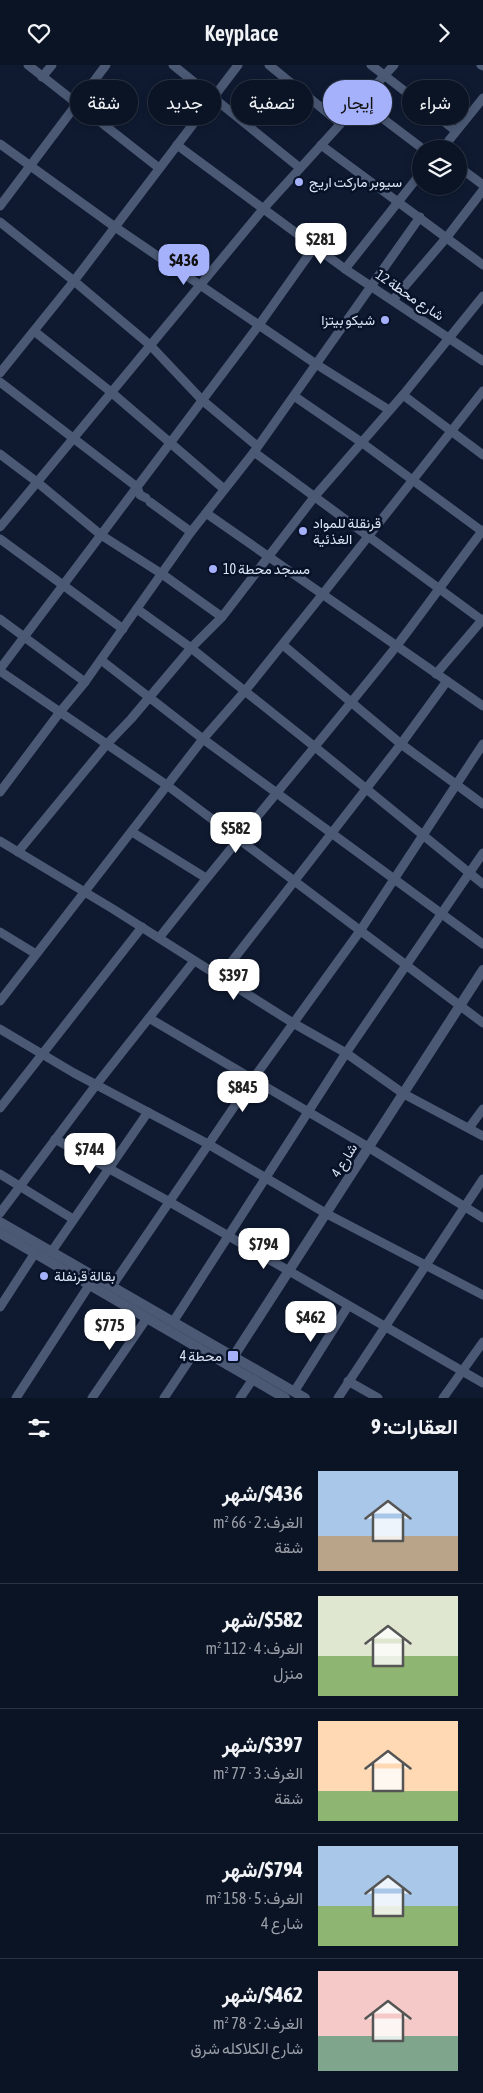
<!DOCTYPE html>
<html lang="ar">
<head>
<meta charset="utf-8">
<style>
  :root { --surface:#0b1425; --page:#141d2d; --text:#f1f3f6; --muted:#9a9ea7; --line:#2b3342; --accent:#a6b1fc }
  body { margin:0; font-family:"Asap Condensed",Vazirmatn,sans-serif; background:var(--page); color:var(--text); direction:rtl; height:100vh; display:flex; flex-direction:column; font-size:19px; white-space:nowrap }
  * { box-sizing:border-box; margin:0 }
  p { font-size:16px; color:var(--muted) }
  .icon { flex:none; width:28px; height:28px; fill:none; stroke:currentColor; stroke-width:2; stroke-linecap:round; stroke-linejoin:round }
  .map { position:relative; height:1333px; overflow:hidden; direction:ltr }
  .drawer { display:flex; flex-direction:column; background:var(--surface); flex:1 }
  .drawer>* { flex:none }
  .top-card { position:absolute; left:15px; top:15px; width:454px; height:45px; direction:rtl; display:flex; gap:10px }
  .buttons { position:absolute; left:412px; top:75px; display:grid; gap:10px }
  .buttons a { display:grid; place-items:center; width:55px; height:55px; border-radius:50%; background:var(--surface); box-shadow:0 2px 8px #0003,0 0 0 1px var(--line); font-size:25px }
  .price { position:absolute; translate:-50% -42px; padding:0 11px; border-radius:10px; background:#fff; color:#222; font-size:16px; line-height:32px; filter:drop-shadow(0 1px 2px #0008) }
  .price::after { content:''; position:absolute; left:50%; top:30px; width:15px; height:11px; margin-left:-8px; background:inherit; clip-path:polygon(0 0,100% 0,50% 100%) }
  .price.on { background:var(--accent); color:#111 }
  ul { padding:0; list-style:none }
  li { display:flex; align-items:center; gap:15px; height:125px; padding:0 25px }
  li+li { border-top:1px solid var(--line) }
  li span { display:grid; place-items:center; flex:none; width:140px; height:100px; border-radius:0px; color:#555 }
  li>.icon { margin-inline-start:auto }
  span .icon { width:60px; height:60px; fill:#fffc; stroke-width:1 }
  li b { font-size:21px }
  h2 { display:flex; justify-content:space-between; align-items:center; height:60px; padding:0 25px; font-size:21px }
  .tag { padding:0 18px; border-radius:22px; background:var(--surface); box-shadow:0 2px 8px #0003,0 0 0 1px var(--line); font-size:18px; line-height:45px }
  .tag.on { background:var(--accent); color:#111 }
  header { display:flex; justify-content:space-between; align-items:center; height:65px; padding:0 25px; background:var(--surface); font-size:22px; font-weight:600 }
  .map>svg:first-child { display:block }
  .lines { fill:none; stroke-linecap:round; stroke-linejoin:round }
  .minor { stroke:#4b5975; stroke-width:9 }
  .tertiary { stroke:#4b5975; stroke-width:10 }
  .poi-dot { fill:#a6b1fc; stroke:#071127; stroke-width:2 }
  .labels { text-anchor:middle; stroke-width:5; stroke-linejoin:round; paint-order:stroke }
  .poi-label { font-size:14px; fill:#dbe4f4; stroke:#071127; text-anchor:start }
  .street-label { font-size:14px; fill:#dbe4f4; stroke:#071127 }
</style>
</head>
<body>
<header><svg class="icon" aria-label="forward" viewBox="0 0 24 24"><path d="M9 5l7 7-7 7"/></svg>Keyplace<svg class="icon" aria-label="heart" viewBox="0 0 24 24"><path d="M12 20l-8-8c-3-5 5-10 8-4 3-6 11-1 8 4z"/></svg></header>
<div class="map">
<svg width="483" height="1333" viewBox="0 0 483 1333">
  <rect width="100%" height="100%" fill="#0f1a31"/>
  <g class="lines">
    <g class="minor">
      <path d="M 28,0 L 159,103"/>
      <path d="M 173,0 L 300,103"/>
      <path d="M 269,0 L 340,58"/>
      <path d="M 371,0 L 456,66"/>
      <path d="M 481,0 L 483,1"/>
      <path d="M 42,12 L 52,0"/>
      <path d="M 361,37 L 423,84"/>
      <path d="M 0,79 L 115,162 L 316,299 L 389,345"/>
      <path d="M 177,80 L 345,204 L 483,296"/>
      <path d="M 321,80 L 483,200"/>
      <path d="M 442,84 L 483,33"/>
      <path d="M 459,102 L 483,120"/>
      <path d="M 0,141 L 106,0"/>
      <path d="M 0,157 L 74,216 L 150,280 L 202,335 L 257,381"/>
      <path d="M 345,204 L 421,108"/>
      <path d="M 393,235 L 447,172 L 483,125"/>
      <path d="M 34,266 L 111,327 L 224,424"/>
      <path d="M 0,308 L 74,216 L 238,0"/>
      <path d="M 0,317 L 137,422 L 140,430 L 146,433"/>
      <path d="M 403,330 L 483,390"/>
      <path d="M 294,331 L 361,377 L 483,467"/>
      <path d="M 254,387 L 483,556"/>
      <path d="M 0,389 L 37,417 L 101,470 L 162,509 L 222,552"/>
      <path d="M 150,437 L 191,467"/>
      <path d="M 206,448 L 483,641"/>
      <path d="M 0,462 L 264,143 L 394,0"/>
      <path d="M 0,474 L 123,564"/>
      <path d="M 137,544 L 191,583 L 315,682 L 483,819"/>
      <path d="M 0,554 L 85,617"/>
      <path d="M 283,580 L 401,679 L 483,739"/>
      <path d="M 101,595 L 203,674 L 483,879"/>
      <path d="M 0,604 L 259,260 L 315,181"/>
      <path d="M 0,606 L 168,721 L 483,958"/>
      <path d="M 436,609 L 483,554"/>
      <path d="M 0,727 L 60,647 L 85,617 L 191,467 L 254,387 L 420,152"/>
      <path d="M 132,767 L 206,813"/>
      <path d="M 0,776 L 113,844 L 293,958 L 346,988 L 404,1029 L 483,1071"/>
      <path d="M 18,787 L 107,679 L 131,654 L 191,583 L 222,552 L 315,431 L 403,330 L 483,231"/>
      <path d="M 0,867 L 36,889"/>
      <path d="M 159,873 C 236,775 317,681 395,583 C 425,544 453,504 483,465"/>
      <path d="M 219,913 L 401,679 L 447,616"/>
      <path d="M 0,936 L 203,674 L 245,626 L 322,530 L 483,326"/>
      <path d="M 149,953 L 368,1082 L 483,1153"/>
      <path d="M 0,964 L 74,1008 L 208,1079 L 327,1149 L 483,1230"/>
      <path d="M 0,1043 L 142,862"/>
      <path d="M 469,1063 L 483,1044"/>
      <path d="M 55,1074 L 168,1136 L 483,1318"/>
      <path d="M 0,1109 L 73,1154"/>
      <path d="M 0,1148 L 96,1020 L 194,896"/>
      <path d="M 52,1186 L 148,1047"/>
      <path d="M 112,1221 L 253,1014 L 360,866 L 483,679"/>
      <path d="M 0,1242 L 35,1188"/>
      <path d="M 173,1257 L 346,988 L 483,788"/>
      <path d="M 348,1316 L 378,1333"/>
      <path d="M 294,1327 L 348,1241"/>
      <path d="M 16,1333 L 90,1219"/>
      <path d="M 92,1333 L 147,1253"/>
      <path d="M 164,1333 L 198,1282"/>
      <path d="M 240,1333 L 253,1314"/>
      <path d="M 338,1333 L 483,1114"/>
      <path d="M 443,1333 L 483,1277"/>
    </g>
    <g class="tertiary">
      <path d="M 0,1157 L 305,1333"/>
      <path d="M 0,1168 L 285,1333"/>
      <path d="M 228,1300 L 483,905"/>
    </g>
  </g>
  <g class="poi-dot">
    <circle cx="299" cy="117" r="5"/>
    <circle cx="385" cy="255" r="5"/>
    <circle cx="303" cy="466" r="5"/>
    <circle cx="213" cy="504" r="5"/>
    <circle cx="44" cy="1211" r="5"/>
    <rect x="227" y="1285" width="12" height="12" rx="2.5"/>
  </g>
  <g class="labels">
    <g class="poi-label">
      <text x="309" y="122">سيوبر ماركت اريج</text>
      <text x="375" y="260" text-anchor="end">شيكو بيتزا</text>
      <text x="313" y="463">قرنقلة للمواد<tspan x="313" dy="16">الغذئية</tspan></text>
      <text x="223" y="509">مسجد محطة 10</text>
      <text x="54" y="1216">بقالة قرنفلة</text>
      <text x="222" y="1296" text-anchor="end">محطة 4</text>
    </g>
    <g class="street-label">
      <text transform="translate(410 230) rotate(34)" y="5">شارع محطة 12</text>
      <text transform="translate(344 1095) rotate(-58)" y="5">شارع 4</text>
    </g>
  </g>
</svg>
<div class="buttons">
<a><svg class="icon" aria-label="layers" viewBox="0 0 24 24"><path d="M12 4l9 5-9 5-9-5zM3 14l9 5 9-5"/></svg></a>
</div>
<b class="price" style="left:321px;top:200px">$281</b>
<b class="price on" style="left:184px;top:221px">$436</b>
<b class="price" style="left:236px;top:789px">$582</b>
<b class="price" style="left:234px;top:936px">$397</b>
<b class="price" style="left:243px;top:1048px">$845</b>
<b class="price" style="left:90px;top:1110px">$744</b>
<b class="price" style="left:264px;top:1205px">$794</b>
<b class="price" style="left:311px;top:1278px">$462</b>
<b class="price" style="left:110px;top:1286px">$775</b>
<div class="top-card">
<a class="tag">شراء</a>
<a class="tag on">إيجار</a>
<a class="tag">تصفية</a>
<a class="tag">جديد</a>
<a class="tag">شقة</a>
</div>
</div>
<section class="drawer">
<h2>العقارات: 9<svg class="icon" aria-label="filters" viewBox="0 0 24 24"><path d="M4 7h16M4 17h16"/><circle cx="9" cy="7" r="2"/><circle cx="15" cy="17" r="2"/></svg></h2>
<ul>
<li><span style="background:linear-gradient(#a9c7e8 65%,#b9a48a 0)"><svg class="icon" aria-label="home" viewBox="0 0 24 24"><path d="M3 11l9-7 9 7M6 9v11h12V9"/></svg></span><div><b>$436/شهر</b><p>الغرف: 2 · 66 m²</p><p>شقة</p></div></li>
<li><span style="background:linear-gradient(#dfe7d0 60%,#8fb573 0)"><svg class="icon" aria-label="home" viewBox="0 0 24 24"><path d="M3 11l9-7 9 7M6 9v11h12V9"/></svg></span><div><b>$582/شهر</b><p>الغرف: 4 · 112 m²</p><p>منزل</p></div></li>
<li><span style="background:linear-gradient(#ffd9b3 70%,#8fb573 0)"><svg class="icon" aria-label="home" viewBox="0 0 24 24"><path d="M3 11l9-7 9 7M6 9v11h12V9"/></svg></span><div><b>$397/شهر</b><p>الغرف: 3 · 77 m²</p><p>شقة</p></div></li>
<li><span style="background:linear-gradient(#a9c7e8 60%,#8fb573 0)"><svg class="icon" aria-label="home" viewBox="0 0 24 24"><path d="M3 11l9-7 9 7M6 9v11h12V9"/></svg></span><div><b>$794/شهر</b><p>الغرف: 5 · 158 m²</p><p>شارع 4</p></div></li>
<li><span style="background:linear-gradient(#f6c9c9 65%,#7fa58c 0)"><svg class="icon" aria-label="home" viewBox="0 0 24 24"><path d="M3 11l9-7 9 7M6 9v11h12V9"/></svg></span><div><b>$462/شهر</b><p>الغرف: 2 · 78 m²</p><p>شارع الكلاكله شرق</p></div></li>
</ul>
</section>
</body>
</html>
